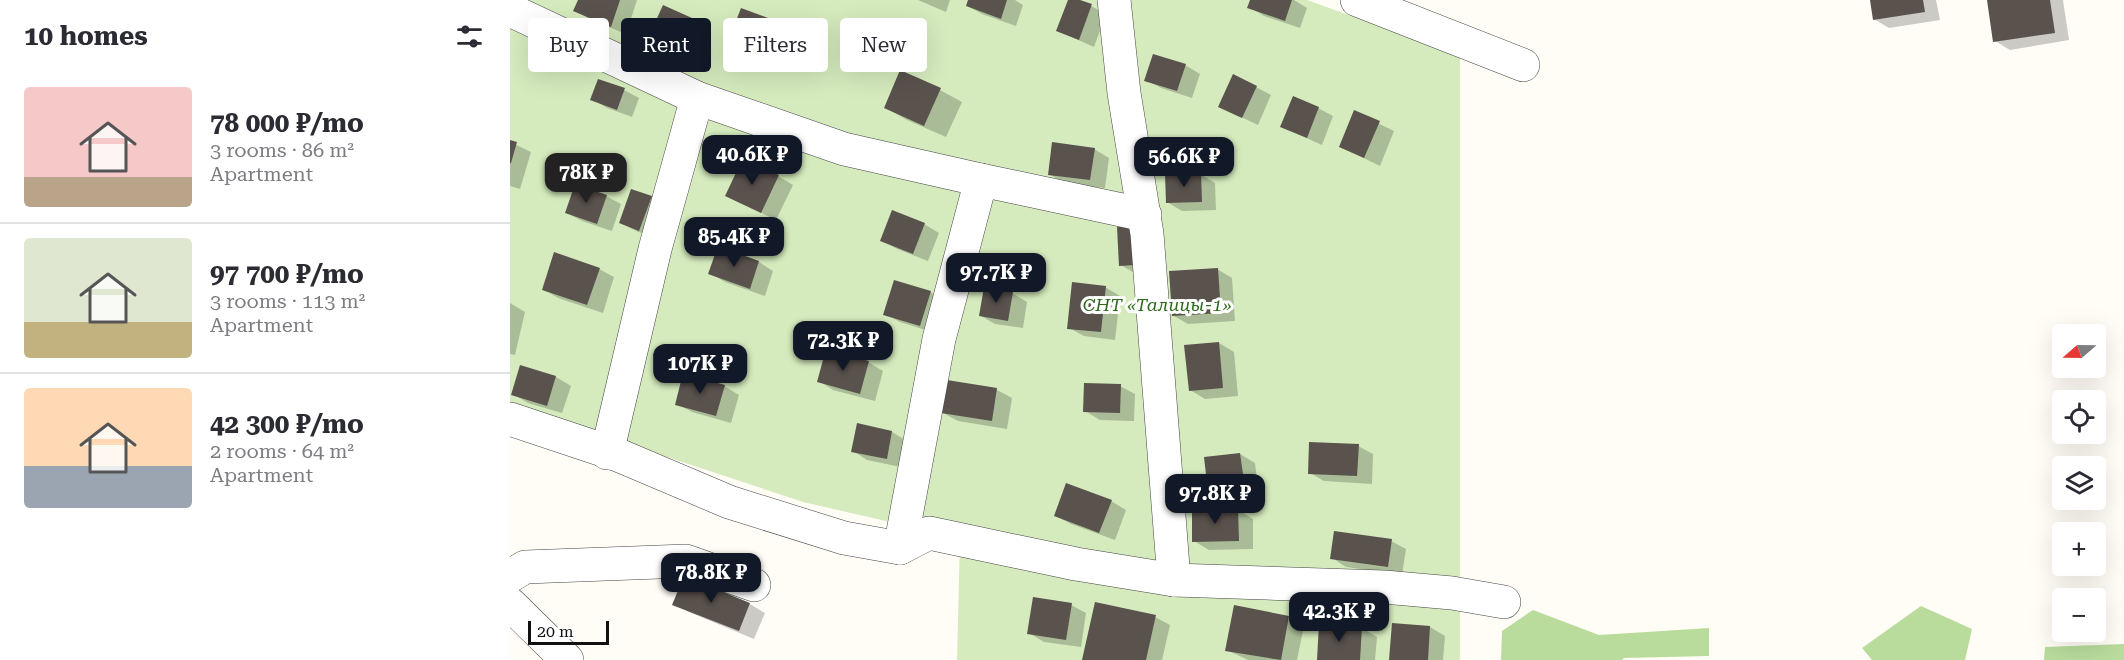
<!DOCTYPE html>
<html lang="en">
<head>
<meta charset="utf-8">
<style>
  :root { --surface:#fff; --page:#f7f7f7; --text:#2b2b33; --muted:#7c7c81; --line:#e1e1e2; --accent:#111827 }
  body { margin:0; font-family:"Roboto Serif",serif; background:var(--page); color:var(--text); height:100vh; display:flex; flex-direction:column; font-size:22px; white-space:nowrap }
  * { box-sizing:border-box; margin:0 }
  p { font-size:20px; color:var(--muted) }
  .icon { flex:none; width:33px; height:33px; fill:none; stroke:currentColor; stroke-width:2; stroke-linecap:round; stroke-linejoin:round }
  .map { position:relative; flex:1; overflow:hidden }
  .side { display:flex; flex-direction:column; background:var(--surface); width:510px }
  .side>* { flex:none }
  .hud { position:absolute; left:18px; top:18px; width:570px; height:54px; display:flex; gap:12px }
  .needle { width:39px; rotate:250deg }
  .tools { position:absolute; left:1542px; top:324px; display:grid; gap:12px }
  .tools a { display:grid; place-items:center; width:54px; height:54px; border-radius:6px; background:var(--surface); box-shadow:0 6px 24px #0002; font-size:30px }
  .scale { position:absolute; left:18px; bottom:15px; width:81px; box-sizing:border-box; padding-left:6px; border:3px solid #111; border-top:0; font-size:16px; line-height:21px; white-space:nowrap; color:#111; -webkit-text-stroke:4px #fff; paint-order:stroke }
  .price { position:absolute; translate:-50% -51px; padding:0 14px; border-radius:12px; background:var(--accent); color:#fff; font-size:20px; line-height:39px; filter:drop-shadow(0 2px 3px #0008) }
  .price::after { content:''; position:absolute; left:50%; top:36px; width:18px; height:14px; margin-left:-9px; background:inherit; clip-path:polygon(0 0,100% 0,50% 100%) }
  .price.selected { background:#222; color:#fff }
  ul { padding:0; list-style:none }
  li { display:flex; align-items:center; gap:18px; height:150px; padding:0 24px }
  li+li { border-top:2px solid var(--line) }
  li span { display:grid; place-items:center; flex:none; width:168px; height:120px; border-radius:6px; color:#555 }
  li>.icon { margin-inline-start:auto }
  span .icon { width:72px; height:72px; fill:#fffc; stroke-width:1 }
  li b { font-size:26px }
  h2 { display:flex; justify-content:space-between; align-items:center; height:72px; padding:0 24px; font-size:26px }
  .tag { padding:0 21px; border-radius:6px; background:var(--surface); box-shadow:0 6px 24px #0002; font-size:21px; line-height:54px }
  .tag.selected { background:var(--accent); color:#fff }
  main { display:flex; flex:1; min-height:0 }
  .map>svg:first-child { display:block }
  .green { fill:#d5ebbd }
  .forest { fill:#b9dc9c }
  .shadow { fill:#0003 }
  .building { fill:#5a524d }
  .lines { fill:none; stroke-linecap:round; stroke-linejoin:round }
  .minor-casing { stroke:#444; stroke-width:34 }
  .minor { stroke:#fff; stroke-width:33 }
  .labels { text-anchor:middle; stroke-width:6; stroke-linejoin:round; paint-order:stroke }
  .park-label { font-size:18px; font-style:italic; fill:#2f6b1f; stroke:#fff }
</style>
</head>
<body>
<main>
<section class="side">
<h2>10 homes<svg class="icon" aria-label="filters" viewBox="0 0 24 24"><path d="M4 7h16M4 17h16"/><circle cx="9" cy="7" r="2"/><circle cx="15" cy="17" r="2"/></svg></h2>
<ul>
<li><span style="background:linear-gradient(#f6c9c9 75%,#b9a48a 0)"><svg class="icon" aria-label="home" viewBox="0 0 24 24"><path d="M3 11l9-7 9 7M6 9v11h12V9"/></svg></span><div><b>78 000 ₽/mo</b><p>3 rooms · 86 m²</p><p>Apartment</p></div></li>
<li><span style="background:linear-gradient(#dfe7d0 70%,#c2b280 0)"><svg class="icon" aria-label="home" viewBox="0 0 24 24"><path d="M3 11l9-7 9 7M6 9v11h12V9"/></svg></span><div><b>97 700 ₽/mo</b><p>3 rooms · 113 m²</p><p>Apartment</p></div></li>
<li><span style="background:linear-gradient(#ffd9b3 65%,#9aa5b1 0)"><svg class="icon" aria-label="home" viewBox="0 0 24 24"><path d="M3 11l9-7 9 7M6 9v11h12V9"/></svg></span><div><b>42 300 ₽/mo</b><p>2 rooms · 64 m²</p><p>Apartment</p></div></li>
</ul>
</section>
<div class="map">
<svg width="1614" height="660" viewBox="0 0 1614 660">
  <rect width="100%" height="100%" fill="#fffdf5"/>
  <path class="green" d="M 0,0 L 797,0 L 950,55 L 950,660 L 447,660 L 450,538 L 293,502 L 0,405 Z"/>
  <g class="forest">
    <path d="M 1411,606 L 1462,629 L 1455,660 L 1362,660 L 1352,648 Z"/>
    <path d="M 1023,610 L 1089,635 L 1199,628 L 1199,656 L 1114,658 L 1112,660 L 991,660 L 992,631 Z"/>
    <path d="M 1614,644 L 1614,660 L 1534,660 L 1535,647 Z"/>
  </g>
  <g class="shadow">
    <path d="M 69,0 L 127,0 L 116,34 L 79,19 L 65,10 Z"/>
    <path d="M 408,0 L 440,0 L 436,12 Z"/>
    <path d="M 459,0 L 505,0 L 513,5 L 506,26 L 472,14 L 458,6 Z"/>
    <path d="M 559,0 L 566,0 L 581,6 L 596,14 L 584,47 L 548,31 Z"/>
    <path d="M 742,0 L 784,0 L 797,8 L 790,28 L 754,16 L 739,7 Z"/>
    <path d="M 1361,0 L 1426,0 L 1430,20 L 1379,28 L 1364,19 Z"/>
    <path d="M 1478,0 L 1553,0 L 1559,40 L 1500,50 L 1485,41 Z"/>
    <path d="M 153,7 L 196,27 L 188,48 L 145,27 Z"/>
    <path d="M 268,24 L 283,32 L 269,69 L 232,55 L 218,47 Z"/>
    <path d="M 675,65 L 690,74 L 682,98 L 651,88 L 636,80 Z"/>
    <path d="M 746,87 L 761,95 L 748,125 L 710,107 Z"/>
    <path d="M 114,90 L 129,98 L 122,117 L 97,108 L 82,99 Z"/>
    <path d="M 430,90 L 452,102 L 436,137 L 397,120 L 376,108 Z"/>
    <path d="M 808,108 L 823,116 L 812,145 L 772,127 Z"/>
    <path d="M 845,112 L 884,131 L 870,166 L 831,147 Z"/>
    <path d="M 0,142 L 21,152 L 10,189 L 0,186 Z"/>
    <path d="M 584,149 L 599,158 L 595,188 L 554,183 L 539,174 Z"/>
    <path d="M 690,174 L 705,183 L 706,210 L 672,211 L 657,202 Z"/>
    <path d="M 268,176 L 283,185 L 266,220 L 217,196 Z"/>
    <path d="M 122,190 L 142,197 L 156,206 L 145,238 L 126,231 L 111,223 Z"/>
    <path d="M 96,196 L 111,204 L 102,231 L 72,221 L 57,213 Z"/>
    <path d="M 414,224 L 429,233 L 418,261 L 387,249 L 372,240 Z"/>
    <path d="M 623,227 L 626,274 L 611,265 Z"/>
    <path d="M 209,248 L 249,262 L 263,271 L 255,296 L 215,282 L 200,273 Z"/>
    <path d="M 89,269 L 104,277 L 93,313 L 48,298 L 33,289 Z"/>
    <path d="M 707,269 L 722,278 L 725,321 L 678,324 L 664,316 Z"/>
    <path d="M 595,287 L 610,296 L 605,340 L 574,336 L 559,328 Z"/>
    <path d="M 420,292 L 435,301 L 425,333 L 390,322 L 375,314 Z"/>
    <path d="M 502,293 L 517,302 L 513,328 L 485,324 L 471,316 Z"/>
    <path d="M 0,303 L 15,312 L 5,355 L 0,354 Z"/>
    <path d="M 709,343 L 724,352 L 728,396 L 695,399 L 680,390 Z"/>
    <path d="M 358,362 L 373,371 L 365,401 L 323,390 L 309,381 Z"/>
    <path d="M 11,367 L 46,377 L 61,386 L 52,413 L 18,403 L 3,394 Z"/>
    <path d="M 438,382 L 487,390 L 502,398 L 497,429 L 448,421 L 433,413 Z"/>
    <path d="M 214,386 L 229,395 L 221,423 L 182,412 L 167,404 Z"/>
    <path d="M 610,386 L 625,394 L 624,421 L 590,420 L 575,411 Z"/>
    <path d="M 348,425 L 382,432 L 397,441 L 391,467 L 357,460 L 343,451 Z"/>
    <path d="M 848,446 L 863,454 L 862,484 L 814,481 L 800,473 Z"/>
    <path d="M 730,454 L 745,463 L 749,496 L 714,500 L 699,491 Z"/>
    <path d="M 601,501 L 616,510 L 605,540 L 561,524 L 546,516 Z"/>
    <path d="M 728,510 L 743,519 L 743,549 L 699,550 L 684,541 Z"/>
    <path d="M 881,541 L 896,549 L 892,575 L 836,567 L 822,558 Z"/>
    <path d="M 174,578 L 240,604 L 255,613 L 244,639 L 179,612 L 164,604 Z"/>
    <path d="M 561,605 L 576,613 L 571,647 L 534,642 L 519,633 Z"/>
    <path d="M 645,617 L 660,625 L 652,660 L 574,660 Z"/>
    <path d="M 779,617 L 794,626 L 787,660 L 738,660 L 717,650 Z"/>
    <path d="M 883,625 L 920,627 L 935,636 L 933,660 L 881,660 Z"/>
    <path d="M 852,628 L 867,637 L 865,660 L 808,660 Z"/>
  </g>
  <g class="building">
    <path d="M 68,0 L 110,0 L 101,27 L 63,11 Z"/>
    <path d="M 458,0 L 497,0 L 491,19 L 456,6 Z"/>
    <path d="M 558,0 L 570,0 L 582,4 L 569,40 L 546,31 Z"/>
    <path d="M 740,0 L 782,0 L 775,21 L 737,8 Z"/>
    <path d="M 1360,0 L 1413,0 L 1415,12 L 1363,20 Z"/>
    <path d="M 1477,0 L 1540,0 L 1545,33 L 1483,42 Z"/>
    <path d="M 153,5 L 182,18 L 172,40 L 143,27 Z"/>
    <path d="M 231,8 L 269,22 L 254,62 L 216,47 Z"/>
    <path d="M 643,54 L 676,64 L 667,91 L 634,81 Z"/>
    <path d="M 390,70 L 431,88 L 414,126 L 374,108 Z"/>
    <path d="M 723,74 L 747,86 L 732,118 L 708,107 Z"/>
    <path d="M 88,79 L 115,88 L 107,110 L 80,100 Z"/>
    <path d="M 783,96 L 809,107 L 797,138 L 770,127 Z"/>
    <path d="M 844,110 L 870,121 L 854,158 L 829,147 Z"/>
    <path d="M 0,140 L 7,142 L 1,163 L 0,163 Z"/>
    <path d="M 542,142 L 585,148 L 580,180 L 538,175 Z"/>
    <path d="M 233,158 L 269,175 L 251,213 L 215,196 Z"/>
    <path d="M 691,173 L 692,202 L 656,203 L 655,174 Z"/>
    <path d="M 65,184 L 97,195 L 87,224 L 55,213 Z"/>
    <path d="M 121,189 L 142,196 L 129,231 L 109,223 Z"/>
    <path d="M 382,210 L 415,223 L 403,254 L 370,241 Z"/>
    <path d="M 623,226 L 625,265 L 609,266 L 607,227 Z"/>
    <path d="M 208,246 L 249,261 L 240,289 L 198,274 Z"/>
    <path d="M 44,252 L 90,268 L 77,305 L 32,290 Z"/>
    <path d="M 708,268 L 711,313 L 662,316 L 659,271 Z"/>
    <path d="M 384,280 L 421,291 L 410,326 L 373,315 Z"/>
    <path d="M 562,282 L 596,286 L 591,332 L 557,329 Z"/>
    <path d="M 474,287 L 503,292 L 498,321 L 469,316 Z"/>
    <path d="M 709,342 L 713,388 L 679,391 L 674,345 Z"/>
    <path d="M 316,349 L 359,361 L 350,394 L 307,382 Z"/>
    <path d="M 10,365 L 46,376 L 37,406 L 1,395 Z"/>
    <path d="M 173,373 L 215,385 L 206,416 L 165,405 Z"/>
    <path d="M 437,380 L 487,388 L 482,421 L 431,413 Z"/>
    <path d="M 574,383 L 611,384 L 610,413 L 573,412 Z"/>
    <path d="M 347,423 L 382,431 L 377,459 L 341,452 Z"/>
    <path d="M 799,442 L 849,444 L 847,476 L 798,474 Z"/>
    <path d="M 730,453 L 735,488 L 698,492 L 694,457 Z"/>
    <path d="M 556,483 L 602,500 L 589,533 L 544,516 Z"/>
    <path d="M 728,508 L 729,541 L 682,542 L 682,510 Z"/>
    <path d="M 824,531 L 882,539 L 878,567 L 820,559 Z"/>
    <path d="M 174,576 L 240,603 L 229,631 L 162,605 Z"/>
    <path d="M 523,597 L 562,603 L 556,640 L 517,634 Z"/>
    <path d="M 585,602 L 646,615 L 636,660 L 572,660 Z"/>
    <path d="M 724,605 L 779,616 L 771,660 L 715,651 Z"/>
    <path d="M 882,623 L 920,626 L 918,660 L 879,660 Z"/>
    <path d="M 809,624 L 852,627 L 850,660 L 807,660 Z"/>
  </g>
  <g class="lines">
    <g class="minor-casing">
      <g id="minor">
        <path d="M 604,0 L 614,93 L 637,234 L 664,580"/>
        <path d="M 847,0 L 1013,65"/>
        <path d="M 0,10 L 187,98 L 334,149 L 471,180 L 635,215"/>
        <path d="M 0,419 L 108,455 L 219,502 L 334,538 L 390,548 L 419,533 L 566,564 L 664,580 L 874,587 L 942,593 L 994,602"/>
        <path d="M 97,453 L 145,249 L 187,98"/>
        <path d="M 390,548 L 429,339 L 471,180"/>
        <path d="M 0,576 L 15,567 L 176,561 L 244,585"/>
        <path d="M 0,604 L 57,660"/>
      </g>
    </g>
    <use href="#minor" class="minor"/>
  </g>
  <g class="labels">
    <g class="park-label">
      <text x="647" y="311">СНТ «Талицы-1»</text>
    </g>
  </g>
</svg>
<div class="tools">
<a><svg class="needle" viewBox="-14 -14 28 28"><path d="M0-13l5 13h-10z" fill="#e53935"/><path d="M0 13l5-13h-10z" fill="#7c7c81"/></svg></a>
<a><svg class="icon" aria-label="locate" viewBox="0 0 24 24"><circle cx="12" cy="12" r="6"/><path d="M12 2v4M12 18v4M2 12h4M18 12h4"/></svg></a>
<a><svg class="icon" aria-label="layers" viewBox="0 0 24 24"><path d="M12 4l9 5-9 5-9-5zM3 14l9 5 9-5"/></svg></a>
<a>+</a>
<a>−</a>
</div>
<div class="scale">20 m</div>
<b class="price" style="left:242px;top:186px">40.6K ₽</b>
<b class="price" style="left:674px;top:188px">56.6K ₽</b>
<b class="price selected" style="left:76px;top:204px">78K ₽</b>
<b class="price" style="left:224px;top:268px">85.4K ₽</b>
<b class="price" style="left:486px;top:304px">97.7K ₽</b>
<b class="price" style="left:333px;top:372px">72.3K ₽</b>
<b class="price" style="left:190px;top:395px">107K ₽</b>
<b class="price" style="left:705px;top:525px">97.8K ₽</b>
<b class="price" style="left:201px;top:604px">78.8K ₽</b>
<b class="price" style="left:829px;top:643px">42.3K ₽</b>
<div class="hud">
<a class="tag">Buy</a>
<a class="tag selected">Rent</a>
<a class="tag">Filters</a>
<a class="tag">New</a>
</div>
</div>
</main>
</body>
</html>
